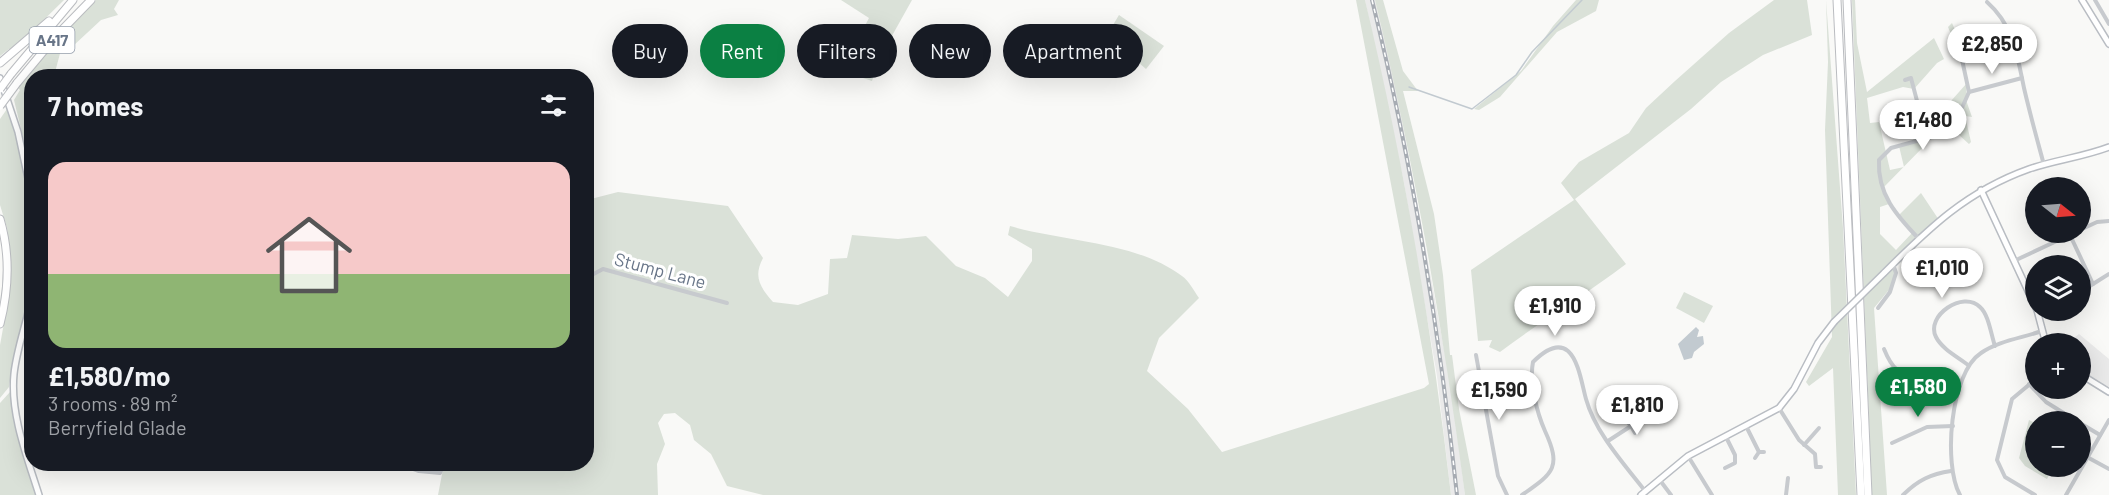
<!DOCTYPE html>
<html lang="en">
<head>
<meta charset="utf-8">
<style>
  :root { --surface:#171b24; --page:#20242c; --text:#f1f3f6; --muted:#9ea1a6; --line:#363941; --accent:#0b8043 }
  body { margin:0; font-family:Barlow,sans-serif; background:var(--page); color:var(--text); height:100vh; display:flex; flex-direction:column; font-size:22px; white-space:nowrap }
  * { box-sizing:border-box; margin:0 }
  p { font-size:20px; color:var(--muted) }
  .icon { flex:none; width:33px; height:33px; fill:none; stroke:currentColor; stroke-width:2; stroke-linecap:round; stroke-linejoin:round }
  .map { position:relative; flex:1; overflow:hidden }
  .sheet { position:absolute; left:24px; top:69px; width:570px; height:402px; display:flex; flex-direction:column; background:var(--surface); border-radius:24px; box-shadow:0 6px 24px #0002 }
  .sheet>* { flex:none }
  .hud { position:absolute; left:612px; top:24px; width:570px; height:54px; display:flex; gap:12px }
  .needle { width:39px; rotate:107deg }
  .buttons { position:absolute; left:2025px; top:177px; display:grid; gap:12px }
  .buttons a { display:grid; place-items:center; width:66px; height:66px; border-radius:50%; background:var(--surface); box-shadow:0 6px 24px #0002; font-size:30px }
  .price { position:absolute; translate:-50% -51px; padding:0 14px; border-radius:21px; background:#fff; color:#222; font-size:20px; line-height:39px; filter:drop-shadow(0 2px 3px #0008) }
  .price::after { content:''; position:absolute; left:50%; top:36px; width:18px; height:14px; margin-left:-9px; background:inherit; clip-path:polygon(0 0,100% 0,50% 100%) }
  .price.on { background:var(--accent); color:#fff }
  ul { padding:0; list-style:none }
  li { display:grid; align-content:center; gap:12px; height:318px; padding:0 24px }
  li+li { border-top:2px solid var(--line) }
  li span { display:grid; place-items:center; height:186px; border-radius:18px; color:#555 }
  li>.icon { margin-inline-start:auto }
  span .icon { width:108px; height:108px; fill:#fffc; stroke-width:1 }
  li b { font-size:26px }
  h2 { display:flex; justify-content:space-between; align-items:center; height:72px; padding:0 24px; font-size:26px }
  .chip { padding:0 21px; border-radius:27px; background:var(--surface); box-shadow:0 6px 24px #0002; font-size:21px; line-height:54px }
  .chip.on { background:var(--accent); color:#fff }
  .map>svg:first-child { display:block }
  .built { fill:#eaeaea }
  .green { fill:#dae1d8 }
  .water { fill:#c2cad0 }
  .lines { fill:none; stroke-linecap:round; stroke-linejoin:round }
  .stream { stroke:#c2cad0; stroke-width:1.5 }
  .secondary-casing { stroke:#b9bdc3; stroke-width:8 }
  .highway-casing { stroke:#babcc0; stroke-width:9 }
  .street { stroke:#c7cace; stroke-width:4 }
  .secondary { stroke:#fff; stroke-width:5 }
  .highway { stroke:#fff; stroke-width:7 }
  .rail-casing { stroke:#a7acb3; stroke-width:4 }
  .rail { stroke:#fff; stroke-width:1.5; stroke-dasharray:4.5; stroke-linecap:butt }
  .secondary-bridge-casing { stroke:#b9bdc3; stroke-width:8; stroke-linecap:butt }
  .highway-bridge-casing { stroke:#babcc0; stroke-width:9; stroke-linecap:butt }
  .secondary-bridge { stroke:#fff; stroke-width:5 }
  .highway-bridge { stroke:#fff; stroke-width:7 }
  .labels { text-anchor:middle; stroke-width:6; stroke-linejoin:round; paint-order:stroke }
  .shield { fill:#fff; stroke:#959eac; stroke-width:1.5 }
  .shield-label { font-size:16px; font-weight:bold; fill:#687588 }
  .street-label { font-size:18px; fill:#687588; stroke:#fff }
</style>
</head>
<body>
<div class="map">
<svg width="2109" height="495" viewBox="0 0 2109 495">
  <rect width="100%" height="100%" fill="#f9f9f7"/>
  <g class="built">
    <path d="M 1365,0 L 1375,0 L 1397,92 L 1451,387 L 1465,495 L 1451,495 L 1437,376 L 1404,183 Z"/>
    <path d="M 2079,334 L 2109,359 L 2109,386 L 2106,390 L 2081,374 L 2080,344 L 2068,342 Z"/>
  </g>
  <g class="green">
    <path d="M 0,0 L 64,0 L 12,51 L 9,49 L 0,56 Z"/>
    <path d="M 96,0 L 119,0 L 114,9 L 118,15 L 101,20 L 73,46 L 62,46 L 54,76 L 32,76 L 31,170 L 14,100 L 20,90 L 18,88 L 62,35 Z"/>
    <path d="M 841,0 L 912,0 L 879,59 L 872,81 L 854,75 L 846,62 L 869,18 Z"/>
    <path d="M 1356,0 L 1365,0 C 1404,163 1432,329 1451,495 L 763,495 L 727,486 L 711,454 L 694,440 L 690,425 L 675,413 L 664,414 L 658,423 L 665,444 L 657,464 L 658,495 L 438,495 L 444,464 L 586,464 L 587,200 L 618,192 L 728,206 L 763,258 C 753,277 760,287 773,302 L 798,305 L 828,294 L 830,259 L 847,258 L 852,235 L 898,239 L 926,236 L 956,266 L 985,278 L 1008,297 L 1032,261 L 1032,249 L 1008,235 L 1010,226 C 1066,242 1135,241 1182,276 C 1189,281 1194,291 1199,298 L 1159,338 L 1147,371 L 1188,409 L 1222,452 L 1424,388 L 1429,384 Z"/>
    <path d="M 1375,0 L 1383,0 L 1403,71 L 1418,91 L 1403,91 L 1434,214 L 1443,275 L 1450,355 L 1452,355 L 1459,409 L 1476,495 L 1465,495 C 1443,329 1414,163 1375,0 Z"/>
    <path d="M 1576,0 L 1599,0 L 1596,11 L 1557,32 L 1500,97 L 1479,110 L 1474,109 L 1521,71 L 1553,26 Z"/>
    <path d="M 1774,0 L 1807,0 L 1812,35 L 1763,55 L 1721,82 L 1691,109 L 1575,199 L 1626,264 C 1584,296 1541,321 1500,352 L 1489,347 L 1492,340 L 1478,341 L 1471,270 L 1574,200 L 1561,183 L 1579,162 L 1629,133 L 1646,108 L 1675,81 L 1729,33 Z"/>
    <path d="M 1826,0 L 1843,228 L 1856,495 L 1838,495 L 1833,368 L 1809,386 L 1806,382 L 1832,337 L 1825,130 L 1828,62 Z"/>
    <path d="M 1852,0 L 1855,0 L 1857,43 L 1867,92 L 1934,38 L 1944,59 L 1937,63 L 1914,89 L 1903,87 L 1867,98 L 1870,123 L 1879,122 L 1890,170 L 1904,167 L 1899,146 L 1914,142 L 1911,125 L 1923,123 L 1922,116 L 1941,132 L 1927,139 L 1928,142 L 1883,188 L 1889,204 L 1880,207 L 1880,234 L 1896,250 L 1913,232 L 1898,216 L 1921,193 L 1939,220 L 1893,264 L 1896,273 L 1890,292 L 1888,291 L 1874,308 L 1887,495 L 1872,495 Z"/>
    <path d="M 1119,15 L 1164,46 L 1146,69 L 1107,35 Z"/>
    <path d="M 2005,22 L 2015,42 L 1996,49 L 1994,47 L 1963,63 L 1948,27 L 1952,23 L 1963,48 L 1990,34 Z"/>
    <path d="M 1967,83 L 1966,100 L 1972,117 L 1965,116 L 1971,142 L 1969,144 L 1948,125 L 1961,110 L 1951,101 Z"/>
    <path d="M 7,109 C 26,163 38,225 30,283 C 25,318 14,352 9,387 L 0,398 L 0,345 L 10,290 L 11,267 L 7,228 L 0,205 L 0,119 Z"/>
    <path d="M 1684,292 L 1713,306 L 1704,323 L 1676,308 Z"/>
    <path d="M 10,392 L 19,434 L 37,495 L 0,495 L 0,403 Z"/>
    <path d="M 2029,420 L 2035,423 L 2036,466 L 2053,467 L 2047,479 L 2025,466 L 2019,458 Z"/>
  </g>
  <path class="water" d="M 1696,327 L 1699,330 L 1697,337 L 1703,336 L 1704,344 L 1694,352 L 1692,358 L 1684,360 L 1678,344 Z"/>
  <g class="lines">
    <path class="stream" d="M 1409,87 L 1472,109 L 1516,75 L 1532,52 L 1582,0"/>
    <g class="secondary-casing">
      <g id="secondary">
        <path d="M 2082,0 L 2109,44"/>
        <path d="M 0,78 L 18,132 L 32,197"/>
        <path d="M 1981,190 L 2036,308"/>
        <path d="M 1884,273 C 1929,228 1967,191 2029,169 C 2055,160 2083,157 2109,147"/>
        <path d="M 32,293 C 28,320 17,346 14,374 C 10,414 27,457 39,495"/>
        <path d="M 2037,310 L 2046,344"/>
        <path d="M 2080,374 L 2109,392"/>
        <path d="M 1641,495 L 1688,456 L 1779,408 L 1794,389 L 1818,343 L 1834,322"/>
      </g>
    </g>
    <g class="highway-casing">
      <g id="highway">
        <path d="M 1837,0 L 1861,495"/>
        <path d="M 1847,0 L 1868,495"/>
        <path d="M 0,63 L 49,21"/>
        <path d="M 11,74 L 73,0"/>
        <path d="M 17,83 L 57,35 L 91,0"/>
        <path d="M 0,219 C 10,253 9,289 0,324"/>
      </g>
    </g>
    <g class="street">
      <path d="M 2095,0 L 2109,24"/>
      <path d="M 1987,2 C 2014,26 2017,55 2024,88 C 2030,114 2037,139 2044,165"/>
      <path d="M 1905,80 L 1911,78 L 1927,139"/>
      <path d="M 1969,92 L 2022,78"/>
      <path d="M 2080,230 L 2097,222 L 2109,221"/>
      <path d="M 2070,235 L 2093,284 L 2109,274"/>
      <path d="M 1919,239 C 1897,216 1877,194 1879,160 L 1891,148 L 1935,136 L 1961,110 L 1969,92 L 1961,55 L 1967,54"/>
      <path d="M 2014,261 L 2076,232"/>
      <path d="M 586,278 L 603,269 L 727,303"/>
      <path d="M 2080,292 L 2093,284"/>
      <path d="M 1878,308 L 1890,292 L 1896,273 L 1893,264"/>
      <path d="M 1884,349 C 1897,381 1906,370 1931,383 C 1940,387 1947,394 1957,396"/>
      <path d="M 1476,355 L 1498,476 L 1507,495"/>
      <path d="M 1968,365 C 1958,357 1942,349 1936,337 C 1925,316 1963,290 1980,307 C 1989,315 1991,335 1995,346"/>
      <path d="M 2029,384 L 2046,402 L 2078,422"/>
      <path d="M 1779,408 L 1799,440 L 1815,454 L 1816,467 L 1821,467"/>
      <path d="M 2080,423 L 2100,435"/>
      <path d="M 1631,426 L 1635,433"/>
      <path d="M 1746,426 L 1759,452 L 1764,452"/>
      <path d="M 1608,441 L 1631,426 L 1626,420"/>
      <path d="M 1892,443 L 1927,427 L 1953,426"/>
      <path d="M 1804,445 L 1819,428"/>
      <path d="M 1688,456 L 1712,495"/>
      <path d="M 2087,457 L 2109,469"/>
      <path d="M 1755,458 L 1759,452"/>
      <path d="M 400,464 L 419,471 L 440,473 L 444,464"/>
      <path d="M 1725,468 L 1735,463 L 1735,455 L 1726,437"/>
      <path d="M 1659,479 L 1671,495"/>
      <path d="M 1522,495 C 1553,473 1562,468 1545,431 C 1537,413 1529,382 1533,362 C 1541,354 1556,341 1568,351 C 1579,361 1582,385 1586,399 C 1595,432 1624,464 1645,491"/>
      <path d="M 1786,495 L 1788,478"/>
      <path d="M 1903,495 C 1918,480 1931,474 1951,471"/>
      <path d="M 1960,495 C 1943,465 1950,373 1981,353 C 1998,341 2022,338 2042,331"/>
      <path d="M 2035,495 L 2005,477 L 1997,460 L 2012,399 L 2036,379"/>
      <path d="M 2066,495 L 2109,420"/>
    </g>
    <use href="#secondary" class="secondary"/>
    <use href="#highway" class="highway"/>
    <g class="rail-casing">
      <path id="rail" d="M 1372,0 C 1412,162 1439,329 1457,495"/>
    </g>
    <use href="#rail" class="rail"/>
    <g class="secondary-bridge-casing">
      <path id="secondary-bridge" d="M 1834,322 L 1884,273"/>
    </g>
    <g class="highway-bridge-casing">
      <g id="highway-bridge">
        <path d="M 0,89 L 11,74"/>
        <path d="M 0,106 L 17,83"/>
      </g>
    </g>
    <use href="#secondary-bridge" class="secondary-bridge"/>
    <use href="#highway-bridge" class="highway-bridge"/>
  </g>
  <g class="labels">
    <rect class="shield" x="29.5" y="27" width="45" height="26" rx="4.5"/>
    <g class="shield-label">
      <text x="52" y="46">A417</text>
    </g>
    <g class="street-label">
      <text transform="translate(660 271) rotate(15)" y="6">Stump Lane</text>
    </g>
  </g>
</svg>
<div class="buttons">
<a><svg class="needle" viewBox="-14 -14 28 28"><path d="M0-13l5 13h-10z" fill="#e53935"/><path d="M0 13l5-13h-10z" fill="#9ea1a6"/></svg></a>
<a><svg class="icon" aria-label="layers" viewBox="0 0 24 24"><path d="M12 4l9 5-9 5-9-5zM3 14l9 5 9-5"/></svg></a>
<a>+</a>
<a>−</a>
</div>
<b class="price" style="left:1992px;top:75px">£2,850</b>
<b class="price" style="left:1923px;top:151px">£1,480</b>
<b class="price" style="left:1942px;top:299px">£1,010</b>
<b class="price" style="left:1555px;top:337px">£1,910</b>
<b class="price on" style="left:1918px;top:418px">£1,580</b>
<b class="price" style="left:1499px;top:421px">£1,590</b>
<b class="price" style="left:1637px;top:436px">£1,810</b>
<div class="hud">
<a class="chip">Buy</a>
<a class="chip on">Rent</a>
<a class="chip">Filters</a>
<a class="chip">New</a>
<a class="chip">Apartment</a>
</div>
<section class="sheet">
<h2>7 homes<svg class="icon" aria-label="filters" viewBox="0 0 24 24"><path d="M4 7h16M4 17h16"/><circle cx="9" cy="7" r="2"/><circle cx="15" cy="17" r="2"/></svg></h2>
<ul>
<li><span style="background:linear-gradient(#f6c9c9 60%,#8fb573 0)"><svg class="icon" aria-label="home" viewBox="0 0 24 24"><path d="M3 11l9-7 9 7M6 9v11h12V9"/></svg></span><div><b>£1,580/mo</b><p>3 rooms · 89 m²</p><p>Berryfield Glade</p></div></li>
</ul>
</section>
</div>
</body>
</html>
